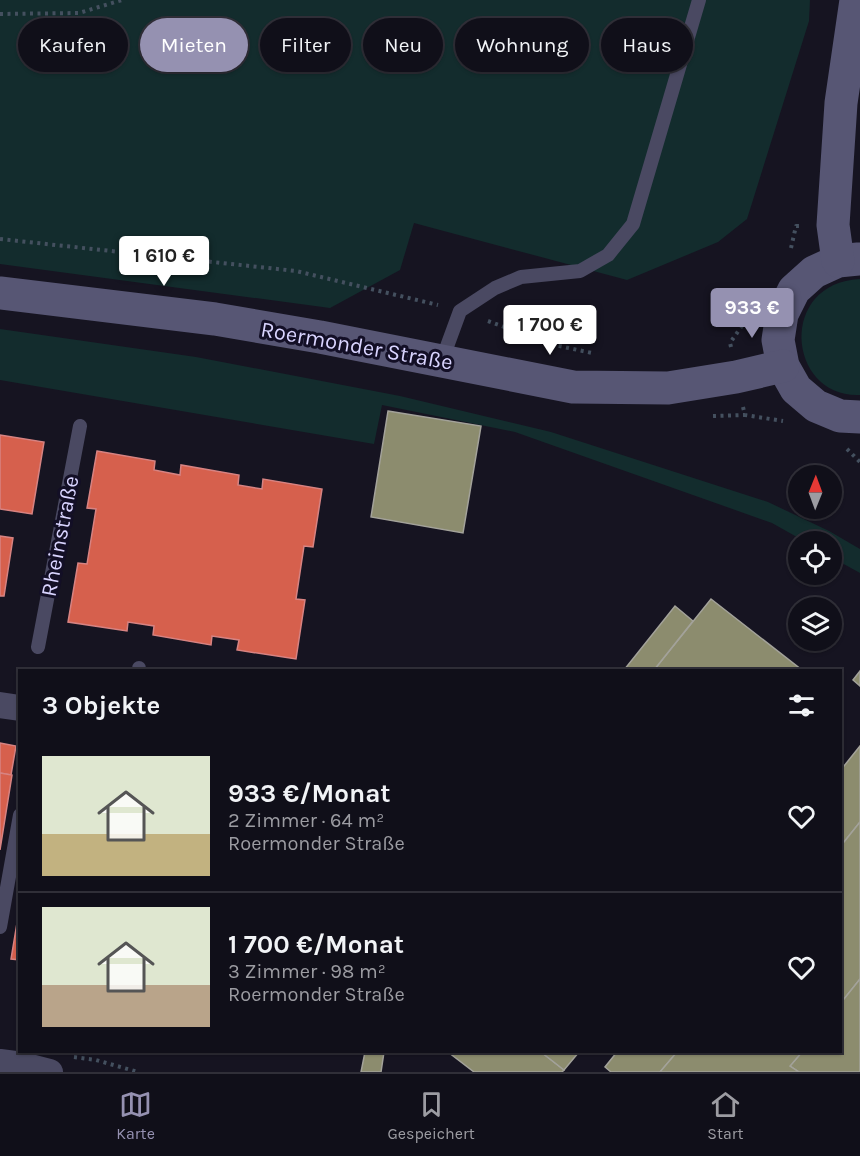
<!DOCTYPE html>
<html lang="de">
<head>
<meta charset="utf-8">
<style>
  :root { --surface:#100f19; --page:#1e1d26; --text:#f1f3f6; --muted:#9c9ca2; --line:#302f38; --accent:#9591b1 }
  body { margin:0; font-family:Karla,sans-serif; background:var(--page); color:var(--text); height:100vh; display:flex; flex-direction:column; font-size:22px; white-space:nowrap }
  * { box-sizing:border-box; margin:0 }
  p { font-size:20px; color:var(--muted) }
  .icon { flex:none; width:33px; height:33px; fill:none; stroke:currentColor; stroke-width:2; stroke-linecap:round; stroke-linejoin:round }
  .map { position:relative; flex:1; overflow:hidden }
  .panel { position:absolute; left:18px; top:669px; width:824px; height:384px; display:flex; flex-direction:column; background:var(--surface); border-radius:0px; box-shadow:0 2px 4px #0004,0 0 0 2px var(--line) }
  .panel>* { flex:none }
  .top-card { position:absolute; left:18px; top:18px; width:825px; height:54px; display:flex; gap:12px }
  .needle { width:39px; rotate:1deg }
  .tools { position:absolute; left:788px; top:465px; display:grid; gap:12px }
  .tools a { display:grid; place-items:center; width:54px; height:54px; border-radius:50%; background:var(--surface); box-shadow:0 2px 4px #0004,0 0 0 2px var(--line); font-size:30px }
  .price { position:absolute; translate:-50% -51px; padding:0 14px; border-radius:6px; background:#fff; color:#222; font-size:20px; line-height:39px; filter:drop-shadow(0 2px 3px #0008) }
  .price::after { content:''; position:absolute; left:50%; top:36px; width:18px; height:14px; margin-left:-9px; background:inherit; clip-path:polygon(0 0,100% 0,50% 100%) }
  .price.selected { background:var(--accent); color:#fff }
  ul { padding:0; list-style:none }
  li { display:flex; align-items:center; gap:18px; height:150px; padding:0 24px }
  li+li { border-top:2px solid var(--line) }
  li span { display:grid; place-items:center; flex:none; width:168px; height:120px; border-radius:0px; color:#555 }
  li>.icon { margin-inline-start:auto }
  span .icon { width:72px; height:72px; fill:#fffc; stroke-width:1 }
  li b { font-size:26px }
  h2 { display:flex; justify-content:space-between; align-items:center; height:72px; padding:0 24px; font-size:26px }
  .tag { padding:0 21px; border-radius:27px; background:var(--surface); box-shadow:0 2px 4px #0004,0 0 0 2px var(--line); font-size:21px; line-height:54px }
  .tag.selected { background:var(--accent); color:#fff }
  .dock { display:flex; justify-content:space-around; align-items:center; height:84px; border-top:2px solid var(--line); background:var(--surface); font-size:16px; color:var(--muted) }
  .dock a { display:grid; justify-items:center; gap:3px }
  .dock .selected { color:var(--accent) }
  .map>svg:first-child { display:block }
  .green { fill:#132c2d }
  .shops { fill:#d6604d; stroke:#d78382; stroke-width:1.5 }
  .industry { fill:#8c8c6e; stroke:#a3a29a; stroke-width:1.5 }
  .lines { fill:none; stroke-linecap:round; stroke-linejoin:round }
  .path { stroke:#44505f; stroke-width:4; stroke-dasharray:3 4.5; stroke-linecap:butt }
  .service { stroke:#4a4962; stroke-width:14 }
  .minor { stroke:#4a4962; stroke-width:26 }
  .secondary { stroke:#575674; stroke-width:33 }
  .labels { text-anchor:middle; stroke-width:6; stroke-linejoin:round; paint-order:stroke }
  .street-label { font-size:22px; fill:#d9d4ff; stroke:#130f26 }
</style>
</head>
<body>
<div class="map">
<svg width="860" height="1072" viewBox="0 0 860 1072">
  <rect width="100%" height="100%" fill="#161421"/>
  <g class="green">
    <path d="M 0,0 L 810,0 L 809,21 L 747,219 L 718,242 L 627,280 L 414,223 L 400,270 L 330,308 L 0,264 Z"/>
    <path d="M 860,279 L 860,395 C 787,398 777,283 860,279 Z"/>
    <path d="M 0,329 L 196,357 L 400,396 L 551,432 L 768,502 L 829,531 L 860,549 L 860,573 L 831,557 L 831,542 L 804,541 L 772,523 L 515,432 L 382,405 L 374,444 L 0,380 Z"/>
  </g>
  <g class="shops">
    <path d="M 0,435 L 44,442 L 32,514 L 0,509 Z"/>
    <path d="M 97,451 L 155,461 L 154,470 L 180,475 L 181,465 L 239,475 L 238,485 L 262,489 L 263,479 L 322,489 L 313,547 L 304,546 L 296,599 L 305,600 L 296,659 L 237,650 L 239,640 L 212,636 L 211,645 L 153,635 L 154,626 L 128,622 L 127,631 L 68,622 L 78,563 L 87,564 L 96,509 L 87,508 Z"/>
    <path d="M 0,536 L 13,538 L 4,596 L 0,596 Z"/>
    <path d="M 0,743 L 16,746 L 11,775 L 0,773 Z"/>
    <path d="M 0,773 L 12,775 L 0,850 Z"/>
    <path d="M 20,905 L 20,960 L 11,959 Z"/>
  </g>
  <g class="industry">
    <path d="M 388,411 L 481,426 L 463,533 L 371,517 Z"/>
    <path d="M 711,599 L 802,670 L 654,670 Z"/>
    <path d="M 675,606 L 693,621 L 654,670 L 624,670 Z"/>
    <path d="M 860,671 L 860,686 L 853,680 Z"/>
    <path d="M 860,746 L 860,822 L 840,847 L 840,771 Z"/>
    <path d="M 860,822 L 860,979 L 840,1004 L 840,847 Z"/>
    <path d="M 860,979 L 860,1072 L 799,1072 L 790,1066 L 802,1052 L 840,1052 L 840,1004 Z"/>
    <path d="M 365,1052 L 384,1052 L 381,1072 L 361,1072 Z"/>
    <path d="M 448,1052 L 541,1052 L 564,1070 L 562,1072 L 474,1072 Z"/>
    <path d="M 541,1052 L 579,1052 L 564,1070 Z"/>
    <path d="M 617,1052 L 677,1052 L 660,1072 L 611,1072 L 605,1067 Z"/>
    <path d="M 677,1052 L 802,1052 L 790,1066 L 799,1072 L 660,1072 Z"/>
  </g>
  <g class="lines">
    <g class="path">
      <path d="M 0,14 L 79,13 L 122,0"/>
      <path d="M 0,239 L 296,271 L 438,305"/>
      <path d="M 791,248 L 796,226 L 802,226"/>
      <path d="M 488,321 L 550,344 L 592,353"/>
      <path d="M 731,347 L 730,343 L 748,317"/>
      <path d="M 743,407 L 745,415 L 783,421"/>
      <path d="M 713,416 L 745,415"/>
      <path d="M 847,449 L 860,462"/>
      <path d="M 74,1057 L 96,1060 L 138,1072"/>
    </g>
    <g class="service">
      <path d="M 442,360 L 460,311 L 495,288 L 521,277 L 580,271 L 608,255 L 633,224 L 699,0"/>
      <path d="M 38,647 L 80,426"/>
      <path d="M 139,670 L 139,668"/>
      <path d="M 0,927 L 20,815"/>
    </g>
    <g class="minor">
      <path d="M 0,705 L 20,708"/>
      <path d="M 0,1062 L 23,1065 L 50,1072"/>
    </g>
    <g class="secondary">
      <path d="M 858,259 L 838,261 L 814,272 L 794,290 L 782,314 L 778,340 L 783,366 L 796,389 L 816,406 L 840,416 L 860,417"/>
      <path d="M 838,261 L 833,225 L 841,103 L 856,0"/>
      <path d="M 0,293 L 215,319 L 320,337 L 573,387 L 668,388 L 736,377 L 783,366"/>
    </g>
  </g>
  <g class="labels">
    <g class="street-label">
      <text transform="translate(357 345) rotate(10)" y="8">Roermonder Straße</text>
      <text transform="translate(59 536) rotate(-79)" y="8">Rheinstraße</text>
    </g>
  </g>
</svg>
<div class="tools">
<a><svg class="needle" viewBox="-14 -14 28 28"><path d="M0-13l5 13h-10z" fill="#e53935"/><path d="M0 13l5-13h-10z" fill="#9c9ca2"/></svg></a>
<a><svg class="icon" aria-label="locate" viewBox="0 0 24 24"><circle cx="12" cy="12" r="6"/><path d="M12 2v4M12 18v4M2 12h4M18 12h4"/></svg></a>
<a><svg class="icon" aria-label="layers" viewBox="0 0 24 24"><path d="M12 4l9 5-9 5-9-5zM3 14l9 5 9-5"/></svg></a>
</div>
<b class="price" style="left:164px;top:287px">1 610 €</b>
<b class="price selected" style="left:752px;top:339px">933 €</b>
<b class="price" style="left:550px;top:356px">1 700 €</b>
<div class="top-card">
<a class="tag">Kaufen</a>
<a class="tag selected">Mieten</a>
<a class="tag">Filter</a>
<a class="tag">Neu</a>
<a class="tag">Wohnung</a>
<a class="tag">Haus</a>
</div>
<section class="panel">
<h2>3 Objekte<svg class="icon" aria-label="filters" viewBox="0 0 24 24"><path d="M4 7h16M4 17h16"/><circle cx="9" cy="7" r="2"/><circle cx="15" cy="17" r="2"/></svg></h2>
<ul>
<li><span style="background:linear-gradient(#dfe7d0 65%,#c2b280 0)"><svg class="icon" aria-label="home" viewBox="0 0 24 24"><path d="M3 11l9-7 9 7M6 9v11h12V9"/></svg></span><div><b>933 €/Monat</b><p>2 Zimmer · 64 m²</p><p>Roermonder Straße</p></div><svg class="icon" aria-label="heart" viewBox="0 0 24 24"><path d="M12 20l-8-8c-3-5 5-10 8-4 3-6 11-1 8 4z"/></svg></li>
<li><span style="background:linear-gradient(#dfe7d0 65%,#b9a48a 0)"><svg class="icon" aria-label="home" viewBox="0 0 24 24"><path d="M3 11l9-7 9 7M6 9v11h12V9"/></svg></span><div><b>1 700 €/Monat</b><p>3 Zimmer · 98 m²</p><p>Roermonder Straße</p></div><svg class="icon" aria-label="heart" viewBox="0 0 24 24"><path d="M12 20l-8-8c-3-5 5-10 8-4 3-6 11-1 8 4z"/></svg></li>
</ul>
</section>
</div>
<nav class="dock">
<a class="selected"><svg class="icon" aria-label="map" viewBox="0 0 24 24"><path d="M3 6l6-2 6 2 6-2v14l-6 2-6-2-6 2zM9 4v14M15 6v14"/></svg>Karte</a>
<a><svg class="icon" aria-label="saved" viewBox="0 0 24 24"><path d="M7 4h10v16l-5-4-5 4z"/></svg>Gespeichert</a>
<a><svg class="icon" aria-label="home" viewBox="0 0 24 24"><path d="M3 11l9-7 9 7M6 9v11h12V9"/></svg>Start</a>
</nav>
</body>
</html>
